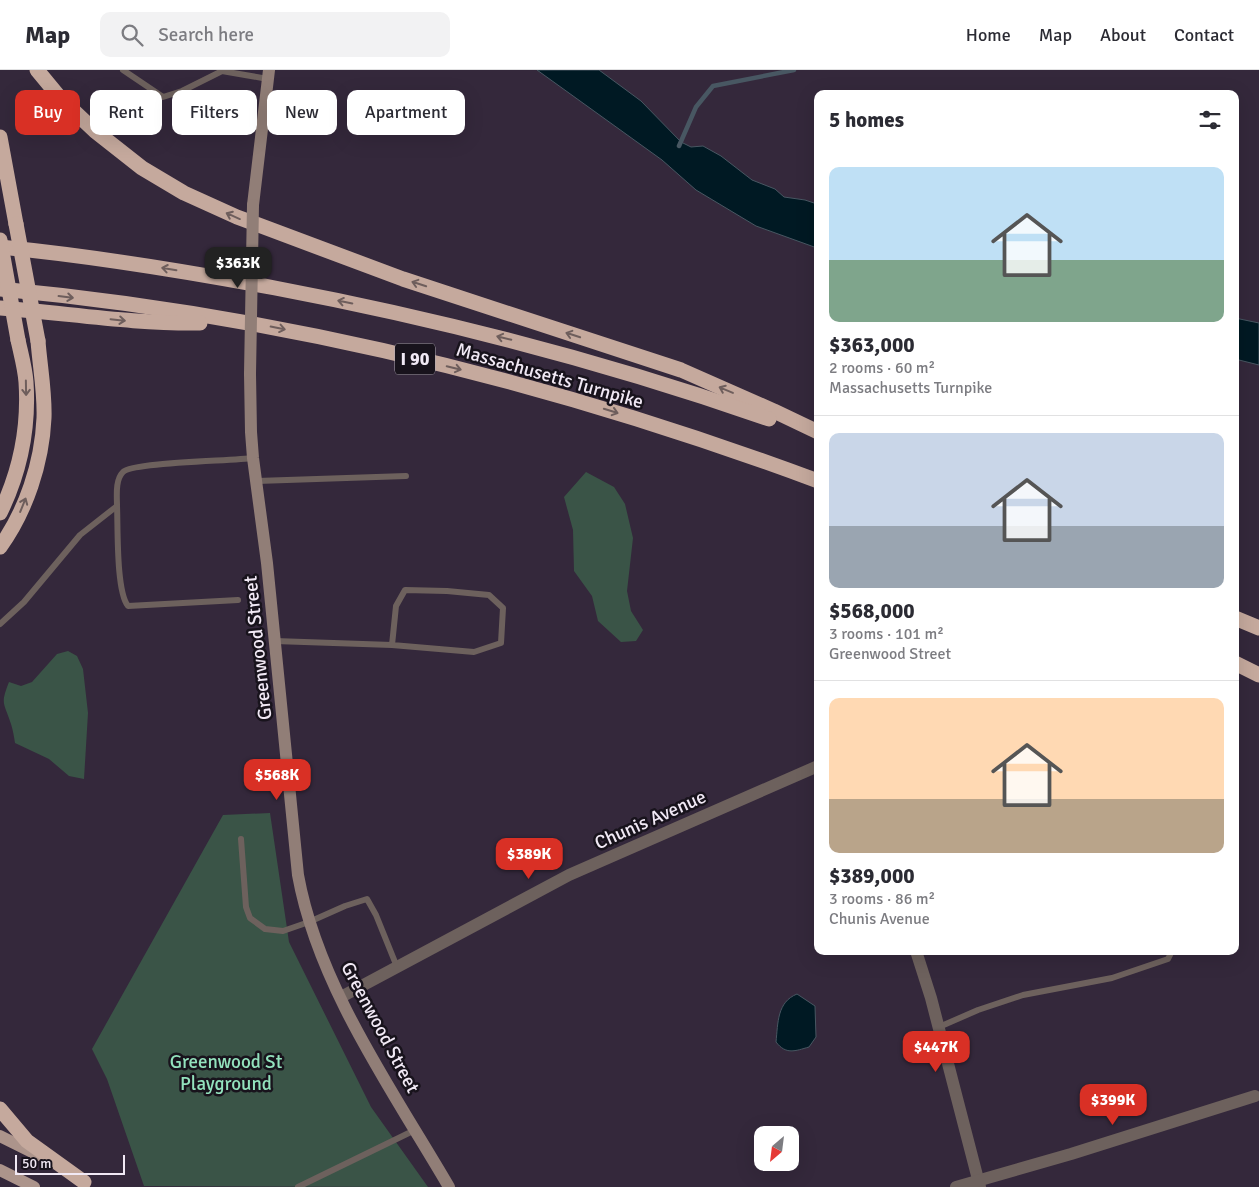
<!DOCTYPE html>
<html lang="en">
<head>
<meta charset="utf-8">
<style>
  :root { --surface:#fff; --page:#f2f2f3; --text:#2b2b33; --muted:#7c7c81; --line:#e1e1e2; --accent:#d93025 }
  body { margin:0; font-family:Signika,sans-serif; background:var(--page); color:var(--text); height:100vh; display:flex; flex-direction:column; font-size:19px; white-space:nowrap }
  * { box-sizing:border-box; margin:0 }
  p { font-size:16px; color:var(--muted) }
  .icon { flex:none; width:28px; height:28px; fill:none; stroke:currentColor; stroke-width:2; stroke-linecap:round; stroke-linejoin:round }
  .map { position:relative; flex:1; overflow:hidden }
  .details { position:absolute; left:814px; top:20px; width:425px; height:865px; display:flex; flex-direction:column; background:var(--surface); border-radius:10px; box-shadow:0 5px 20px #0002 }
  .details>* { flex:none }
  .banner { position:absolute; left:15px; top:20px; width:475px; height:45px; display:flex; gap:10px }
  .needle { width:32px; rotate:208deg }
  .buttons { position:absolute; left:754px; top:1056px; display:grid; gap:10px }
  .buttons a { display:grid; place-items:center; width:45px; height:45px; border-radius:10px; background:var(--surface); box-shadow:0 5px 20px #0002; font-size:25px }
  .scale { position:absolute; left:15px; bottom:12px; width:110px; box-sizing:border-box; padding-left:5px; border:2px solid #f1e9f5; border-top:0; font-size:14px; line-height:18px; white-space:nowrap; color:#f1e9f5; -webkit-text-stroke:4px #18131c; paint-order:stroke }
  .price { position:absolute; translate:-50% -42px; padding:0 11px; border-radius:10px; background:var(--accent); color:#fff; font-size:16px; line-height:32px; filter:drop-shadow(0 1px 2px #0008) }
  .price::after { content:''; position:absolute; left:50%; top:30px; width:15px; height:11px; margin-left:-8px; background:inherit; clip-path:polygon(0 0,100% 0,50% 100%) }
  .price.selected { background:#222; color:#fff }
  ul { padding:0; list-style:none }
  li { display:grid; align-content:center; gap:10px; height:265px; padding:0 15px }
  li+li { border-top:1px solid var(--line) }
  li span { display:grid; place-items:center; height:155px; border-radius:10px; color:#555 }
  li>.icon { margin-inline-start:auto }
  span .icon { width:90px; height:90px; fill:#fffc; stroke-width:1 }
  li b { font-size:21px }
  h2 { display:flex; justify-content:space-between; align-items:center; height:60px; padding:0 15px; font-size:21px }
  .pill { padding:0 18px; border-radius:10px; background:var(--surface); box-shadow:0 5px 20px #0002; font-size:18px; line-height:45px }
  .pill.selected { background:var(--accent); color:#fff }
  header { display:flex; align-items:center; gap:30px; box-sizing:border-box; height:70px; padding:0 25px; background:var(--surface); border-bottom:1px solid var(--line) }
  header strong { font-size:24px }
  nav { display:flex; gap:28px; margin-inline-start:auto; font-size:18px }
  .search { width:350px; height:45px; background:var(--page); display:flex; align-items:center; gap:12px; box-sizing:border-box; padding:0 18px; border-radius:10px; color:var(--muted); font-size:19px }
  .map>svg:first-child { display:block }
  .green { fill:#3a5447 }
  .water { fill:#001923; stroke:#485762 }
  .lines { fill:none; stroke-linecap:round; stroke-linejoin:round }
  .stream { stroke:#485762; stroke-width:4.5 }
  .lane { stroke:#6d615d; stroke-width:6 }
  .street { stroke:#6d615d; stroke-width:12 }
  .secondary { stroke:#917e77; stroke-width:12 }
  .primary { stroke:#ac948b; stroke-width:12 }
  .highway { stroke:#c5a99d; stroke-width:15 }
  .secondary-bridge { stroke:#917e77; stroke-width:12 }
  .highway-bridge { stroke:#c5a99d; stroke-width:15 }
  .oneway { stroke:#6e5e5c }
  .labels { text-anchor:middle; stroke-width:5; stroke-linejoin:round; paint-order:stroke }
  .shield { fill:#18131c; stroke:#b0a9b4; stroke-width:1 }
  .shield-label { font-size:18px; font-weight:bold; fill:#f1e9f5 }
  .street-label { font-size:19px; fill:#f1e9f5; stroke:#18131c }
  .park-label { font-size:19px; fill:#93e2bd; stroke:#18131c }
</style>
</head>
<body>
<header>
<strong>Map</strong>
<div class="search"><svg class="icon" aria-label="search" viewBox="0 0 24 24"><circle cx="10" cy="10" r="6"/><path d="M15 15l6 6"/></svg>Search here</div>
<nav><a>Home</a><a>Map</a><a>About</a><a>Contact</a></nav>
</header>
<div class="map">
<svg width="1259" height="1117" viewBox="0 0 1259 1117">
  <rect width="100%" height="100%" fill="#34283b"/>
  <g class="green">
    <path d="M 586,402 L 614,417 L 625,434 L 633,468 L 627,521 L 631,541 L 643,560 L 636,571 L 621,572 L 598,551 L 592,526 L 574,501 L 573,460 L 564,427 Z"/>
    <path d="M 68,581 L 77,586 L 83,599 L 88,643 L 84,709 L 69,706 L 49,689 L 15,673 C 14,667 13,660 11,654 C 4,632 0,635 9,612 L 21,616 L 32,612 L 57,584 Z"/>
    <path d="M 270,743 L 289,872 L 371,1037 L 428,1117 L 144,1116 L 107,1009 L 92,979 L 223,745 Z"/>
  </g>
  <g class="water">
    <path d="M 537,0 L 599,0 L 641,31 L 681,72 L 691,77 L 703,76 L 721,86 L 752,110 L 775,119 L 784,127 L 805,130 L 817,134 L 817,178 L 756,156 L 696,120 L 662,90 Z"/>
    <path d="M 1235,248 L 1259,253 L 1259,295 L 1235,289 Z"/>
    <path d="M 797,924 L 815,936 L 816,967 L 809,977 C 795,981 786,985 776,972 C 778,953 777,932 797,924 Z"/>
  </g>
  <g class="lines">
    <path class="stream" d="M 679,76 L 696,37 L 713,16 L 794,0"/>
    <g class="lane">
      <path d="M 123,0 L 163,27 L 182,21 L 222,1 L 268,9"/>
      <path d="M 257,411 L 406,406"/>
      <path d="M 117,436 C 118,457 116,521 128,536 L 238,530"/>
      <path d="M 0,554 L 24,532 L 80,465 L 117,436 C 117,426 115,410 123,402 C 132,392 233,391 253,388"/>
      <path d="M 275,571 L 392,575 L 474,582 L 501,573 L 503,538 L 489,525 L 447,521 L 405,520 L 396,536 L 392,575"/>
      <path d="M 241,769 L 246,837 L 250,848 L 265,859 L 283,861 L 309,852 L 345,836 L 367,829 L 376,845 L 397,897"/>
      <path d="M 939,957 L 978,940 L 1023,925 L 1112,908 L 1168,889 L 1172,881"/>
      <path d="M 298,1117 L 415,1060"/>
    </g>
    <g class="street">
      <path d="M 916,881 L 931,928 L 980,1117"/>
      <path d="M 341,927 L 569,805 L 818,696"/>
      <path d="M 956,1117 L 1071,1084 L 1255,1026"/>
    </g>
    <g class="secondary">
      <path d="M 253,135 L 269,0"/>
      <path d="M 250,304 L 251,362 L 253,388 L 267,493 L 298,805 C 318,916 393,1021 449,1117"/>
    </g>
    <g class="primary">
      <path d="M 0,1066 L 38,1085"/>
      <path d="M 0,1100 L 34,1117"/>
    </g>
    <g class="highway">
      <path d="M 37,0 L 61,29 L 95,61 L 142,98 L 184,123 L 237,147 L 403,209 L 681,300 L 774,341 L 818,362"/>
      <path d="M 0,67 L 16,154"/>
      <path d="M 0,177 C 92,186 184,201 275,218 C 444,250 606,292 769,349"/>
      <path d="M 0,219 C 279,245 555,313 818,411"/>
      <path d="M 0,238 C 67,243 133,254 200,253"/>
      <path d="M 0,443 C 20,402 29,357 26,312 C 25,298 21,284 18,270"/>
      <path d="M 0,477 C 26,441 42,393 44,348 C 45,323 40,297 38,271"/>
      <path d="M 1235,548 L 1259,558"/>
      <path d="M 1235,593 L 1259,605"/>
      <path d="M 0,1039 L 27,1071 L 84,1112"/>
    </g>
    <path class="secondary-bridge" d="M 250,304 L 253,135"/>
    <g class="highway-bridge">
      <path d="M 16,154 L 38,271"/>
      <path d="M 0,170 L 18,270"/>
    </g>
  </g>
  <defs><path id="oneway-shaft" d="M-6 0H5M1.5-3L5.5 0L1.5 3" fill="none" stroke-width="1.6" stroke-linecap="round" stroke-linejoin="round" transform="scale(1.25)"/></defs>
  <g class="oneway">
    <use href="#oneway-shaft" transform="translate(233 146) rotate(-156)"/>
    <use href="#oneway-shaft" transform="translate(169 199) rotate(-171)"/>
    <use href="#oneway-shaft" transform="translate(419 214) rotate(-162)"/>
    <use href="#oneway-shaft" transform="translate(66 227) rotate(7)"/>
    <use href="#oneway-shaft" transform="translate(345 232) rotate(-169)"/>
    <use href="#oneway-shaft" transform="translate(118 250) rotate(6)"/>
    <use href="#oneway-shaft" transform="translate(278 258) rotate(11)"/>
    <use href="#oneway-shaft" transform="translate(573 265) rotate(-162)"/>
    <use href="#oneway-shaft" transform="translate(504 268) rotate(-166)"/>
    <use href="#oneway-shaft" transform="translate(454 298) rotate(14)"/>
    <use href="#oneway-shaft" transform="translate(26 318) rotate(89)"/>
    <use href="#oneway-shaft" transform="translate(726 320) rotate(-157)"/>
    <use href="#oneway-shaft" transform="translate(611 341) rotate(17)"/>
    <use href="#oneway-shaft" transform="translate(23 435) rotate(-68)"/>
  </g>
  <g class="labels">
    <rect class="shield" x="395" y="273.5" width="40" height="31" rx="4"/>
    <g class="shield-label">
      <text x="415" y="295">I 90</text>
    </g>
    <g class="street-label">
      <text transform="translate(550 305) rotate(16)" y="7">Massachusetts Turnpike</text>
      <text transform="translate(257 578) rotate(-96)" y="7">Greenwood Street</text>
      <text transform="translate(650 749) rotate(-24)" y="7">Chunis Avenue</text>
      <text transform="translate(381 957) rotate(62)" y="7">Greenwood Street</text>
    </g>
    <g class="park-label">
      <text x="226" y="998">Greenwood St<tspan x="226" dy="22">Playground</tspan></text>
    </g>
  </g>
</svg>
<div class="buttons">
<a><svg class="needle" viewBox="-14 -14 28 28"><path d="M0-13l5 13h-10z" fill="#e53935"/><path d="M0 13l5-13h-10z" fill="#7c7c81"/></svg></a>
</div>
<div class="scale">50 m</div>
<b class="price selected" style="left:238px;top:219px">$363K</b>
<b class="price" style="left:277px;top:731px">$568K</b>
<b class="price" style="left:529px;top:810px">$389K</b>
<b class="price" style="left:936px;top:1003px">$447K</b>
<b class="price" style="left:1113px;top:1056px">$399K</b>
<div class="banner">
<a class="pill selected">Buy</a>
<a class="pill">Rent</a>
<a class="pill">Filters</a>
<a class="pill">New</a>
<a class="pill">Apartment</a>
</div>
<section class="details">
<h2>5 homes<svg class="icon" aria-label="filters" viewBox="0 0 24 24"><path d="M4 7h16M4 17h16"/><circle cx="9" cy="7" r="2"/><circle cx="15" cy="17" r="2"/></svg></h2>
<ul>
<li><span style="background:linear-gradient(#bfe0f5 60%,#7fa58c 0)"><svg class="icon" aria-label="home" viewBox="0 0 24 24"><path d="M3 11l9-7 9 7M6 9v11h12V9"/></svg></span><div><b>$363,000</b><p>2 rooms · 60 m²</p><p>Massachusetts Turnpike</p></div></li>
<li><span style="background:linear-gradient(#c9d6e8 60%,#9aa5b1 0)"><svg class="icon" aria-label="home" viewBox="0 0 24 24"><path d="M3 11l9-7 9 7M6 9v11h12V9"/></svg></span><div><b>$568,000</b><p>3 rooms · 101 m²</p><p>Greenwood Street</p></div></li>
<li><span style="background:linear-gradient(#ffd9b3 65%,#b9a48a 0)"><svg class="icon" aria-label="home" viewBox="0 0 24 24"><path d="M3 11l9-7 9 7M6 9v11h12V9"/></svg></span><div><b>$389,000</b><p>3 rooms · 86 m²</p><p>Chunis Avenue</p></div></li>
</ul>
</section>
</div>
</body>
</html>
